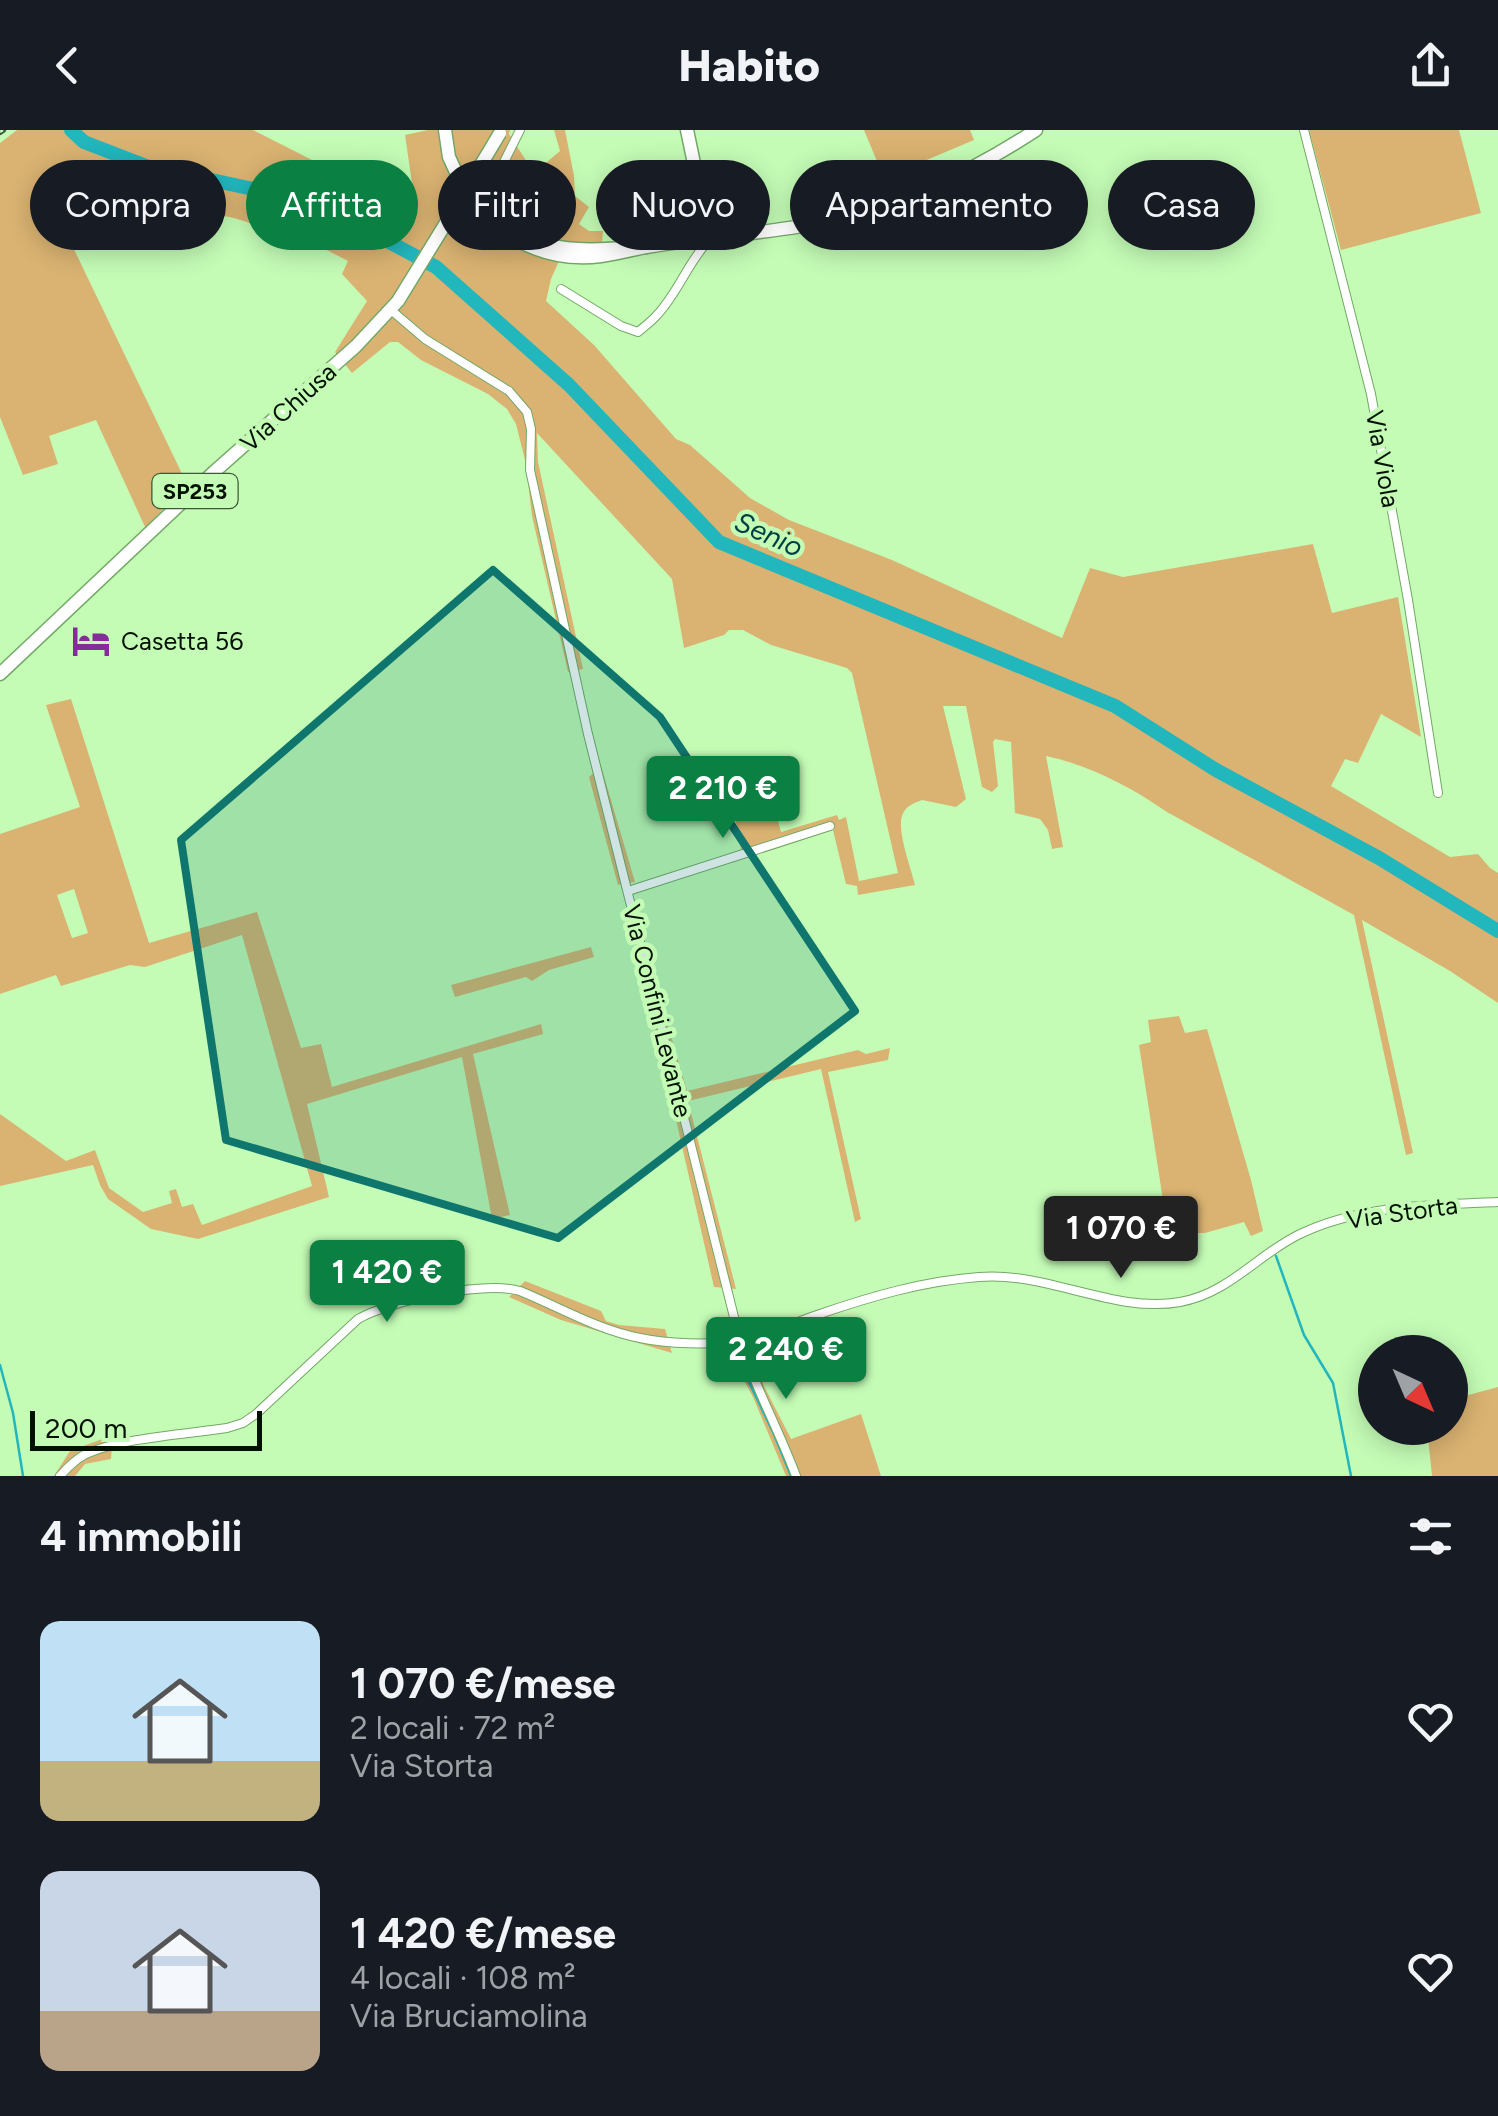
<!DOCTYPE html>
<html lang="it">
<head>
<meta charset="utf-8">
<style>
  :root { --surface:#171b24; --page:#242831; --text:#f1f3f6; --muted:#9ea1a6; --accent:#0b8043 }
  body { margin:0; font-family:Figtree,sans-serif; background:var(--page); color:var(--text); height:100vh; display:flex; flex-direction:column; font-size:38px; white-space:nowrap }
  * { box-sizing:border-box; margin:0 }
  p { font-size:32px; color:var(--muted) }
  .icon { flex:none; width:55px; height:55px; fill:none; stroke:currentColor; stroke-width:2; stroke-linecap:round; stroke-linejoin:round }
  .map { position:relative; height:1346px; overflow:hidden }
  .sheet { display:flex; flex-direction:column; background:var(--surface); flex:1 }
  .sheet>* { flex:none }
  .guide { position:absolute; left:30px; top:30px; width:1440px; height:90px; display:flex; gap:20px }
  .needle { width:65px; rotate:136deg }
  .tools { position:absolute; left:1358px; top:1205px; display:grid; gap:20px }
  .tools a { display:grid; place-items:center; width:110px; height:110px; border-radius:50%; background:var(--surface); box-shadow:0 5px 25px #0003; font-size:50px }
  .scale { position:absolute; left:30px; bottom:25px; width:232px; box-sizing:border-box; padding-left:10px; border:5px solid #011100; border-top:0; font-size:28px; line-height:35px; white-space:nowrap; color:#011100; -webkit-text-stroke:8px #c4fcb6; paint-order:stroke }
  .price { position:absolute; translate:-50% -85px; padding:0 22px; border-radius:10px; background:var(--accent); color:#fff; font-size:32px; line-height:65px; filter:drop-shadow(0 2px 5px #0008) }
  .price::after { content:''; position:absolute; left:50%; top:60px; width:30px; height:22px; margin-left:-15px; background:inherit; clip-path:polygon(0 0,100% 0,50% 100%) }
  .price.current { background:#222; color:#fff }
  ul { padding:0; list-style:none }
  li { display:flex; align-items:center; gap:30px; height:250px; padding:0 40px }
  li span { display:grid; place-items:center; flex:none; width:280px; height:200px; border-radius:20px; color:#555 }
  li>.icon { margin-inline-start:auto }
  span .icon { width:120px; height:120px; fill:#fffc; stroke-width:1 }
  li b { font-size:42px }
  h2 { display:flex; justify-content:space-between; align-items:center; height:120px; padding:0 40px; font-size:42px }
  .chip { padding:0 35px; border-radius:45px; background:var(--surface); box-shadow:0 5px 25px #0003; font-size:35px; line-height:90px }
  .chip.current { background:var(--accent); color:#fff }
  header { display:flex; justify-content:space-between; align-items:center; height:130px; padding:0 40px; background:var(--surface); font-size:45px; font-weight:800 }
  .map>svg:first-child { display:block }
  .green { fill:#dab372; fill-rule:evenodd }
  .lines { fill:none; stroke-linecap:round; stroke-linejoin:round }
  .stream { stroke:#22b6bd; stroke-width:2.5 }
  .river { stroke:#22b6bd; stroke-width:14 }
  .minor-casing { stroke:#73a866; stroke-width:10 }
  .primary-casing { stroke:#73a866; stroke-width:15 }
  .minor { stroke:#fff; stroke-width:8 }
  .primary { stroke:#fff; stroke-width:12 }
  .rail-casing { stroke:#3a5535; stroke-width:6 }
  .rail { stroke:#c4fcb6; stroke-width:2.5; stroke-dasharray:8; stroke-linecap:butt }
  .primary-bridge-casing { stroke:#73a866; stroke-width:15; stroke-linecap:butt }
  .primary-bridge { stroke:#fff; stroke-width:12 }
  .marked { fill:#0f766e; fill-opacity:0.2; stroke:#0f766e; stroke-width:8; stroke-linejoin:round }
  .labels { text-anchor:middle; stroke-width:9; stroke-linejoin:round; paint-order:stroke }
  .shield { fill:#c4fcb6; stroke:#3c5837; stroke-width:2.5 }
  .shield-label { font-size:22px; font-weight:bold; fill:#011100 }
  .street-label { font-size:25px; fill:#011100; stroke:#c4fcb6 }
  .poi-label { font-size:25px; fill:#011100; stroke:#c4fcb6; text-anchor:start }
  .water-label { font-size:28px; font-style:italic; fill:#004043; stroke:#c4fcb6 }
</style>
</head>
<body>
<header><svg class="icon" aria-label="back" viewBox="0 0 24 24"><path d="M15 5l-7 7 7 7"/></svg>Habito<svg class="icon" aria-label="share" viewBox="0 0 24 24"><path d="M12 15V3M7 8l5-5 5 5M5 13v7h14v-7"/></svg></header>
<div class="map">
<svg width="1498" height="1346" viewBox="0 0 1498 1346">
  <rect width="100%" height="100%" fill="#c4fcb6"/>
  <g class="green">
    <path d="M 17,0 L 253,0 L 312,30 L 341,53 L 377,73 L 401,71 L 413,60 L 405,5 L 428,0 L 510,0 L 509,4 L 527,32 L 547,32 L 560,21 L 554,0 L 565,0 L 574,46 L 575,66 L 589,77 L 579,94 L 589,101 L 603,101 L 602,114 L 559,131 L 551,149 L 546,171 L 594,215 L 676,309 L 690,315 L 750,368 L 789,390 L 892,430 L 1062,508 L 1090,438 L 1123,447 L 1313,414 L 1332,483 L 1398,467 L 1421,607 L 1381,584 L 1358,633 L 1345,629 L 1331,656 L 1450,727 L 1478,724 L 1490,738 L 1498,743 L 1498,873 L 1450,841 L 1362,790 L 1413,1023 L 1406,1025 L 1354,785 L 1167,682 C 1131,657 1089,635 1046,626 L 1063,717 L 1052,719 L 1048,700 L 1040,689 L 1015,683 L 1011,612 L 995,609 L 993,612 L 998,656 L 992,662 L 982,657 L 966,576 L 943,576 L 966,669 L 956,677 L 922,670 C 914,673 905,676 902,686 C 897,702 911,738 915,755 L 858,765 L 857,756 L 846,754 L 833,700 L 731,733 L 730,724 L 741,720 L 726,635 L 761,628 L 781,702 L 837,685 L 839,690 L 846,687 L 859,751 L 898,743 L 852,543 L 847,538 L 771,515 L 743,500 L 729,500 L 724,505 L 684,518 L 672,449 L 537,303 L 538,332 L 583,539 L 568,542 L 532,386 L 526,334 L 516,294 L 507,279 L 488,264 L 421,230 L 398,212 L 390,212 L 352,243 L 335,222 L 367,171 L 342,144 L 348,131 L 313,113 L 234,88 L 95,60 L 74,84 L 69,109 L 186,352 L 146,399 L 96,290 L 49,306 L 58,334 L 23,345 L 0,287 L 0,13 Z"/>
    <path d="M 864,0 L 970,0 L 974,10 L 884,48 Z"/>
    <path d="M 1309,0 L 1459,0 L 1481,83 L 1341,120 Z"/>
    <path d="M 71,569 L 149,813 L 257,782 L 301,918 L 321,914 L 332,957 L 541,894 L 543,904 L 473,924 L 510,1085 L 492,1089 L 462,927 L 307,974 L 329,1067 L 198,1109 L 151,1099 L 108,1069 L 100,1055 L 93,1035 L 0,1056 L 0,984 L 66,1031 L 95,1020 L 109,1058 L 143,1082 L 172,1073 L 169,1061 L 176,1059 L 182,1077 L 193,1074 L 202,1095 L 312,1056 L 242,805 L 145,837 L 130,835 L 61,856 L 56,845 L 0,864 L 0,704 L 80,677 L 46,575 ZM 74,759 L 88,803 L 72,808 L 57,765 Z"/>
    <path d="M 601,636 L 635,752 L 618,755 L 589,647 Z"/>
    <path d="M 591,817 L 594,827 L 549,840 L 532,851 L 526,847 L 455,867 L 451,855 Z"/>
    <path d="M 658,861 L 687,961 L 858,920 L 866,924 L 890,918 L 888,930 L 828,942 L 861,1089 L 855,1092 L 821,939 L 688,971 L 736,1159 L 714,1157 L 647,862 Z"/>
    <path d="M 1179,886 L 1185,903 L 1207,899 L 1251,1050 L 1263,1101 L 1251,1106 L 1244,1092 L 1205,1103 L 1188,1103 L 1169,1109 L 1139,915 L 1151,912 L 1148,890 Z"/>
    <path d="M 525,1151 L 601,1181 L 606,1191 L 619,1195 L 665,1199 L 672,1223 L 561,1190 L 509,1167 Z"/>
    <path d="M 751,1220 L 764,1256 L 791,1309 L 861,1284 L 881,1346 L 786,1346 L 753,1267 L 729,1223 Z"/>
    <path d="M 1498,1257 L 1498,1346 L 1432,1346 L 1427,1298 L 1450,1298 L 1450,1270 Z"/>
    <path d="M 113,1305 L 111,1329 L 85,1334 L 75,1346 L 54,1346 L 70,1321 Z"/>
  </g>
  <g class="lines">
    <g class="stream">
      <path d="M 1276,1126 L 1304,1205 L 1333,1253 L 1351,1346"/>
      <path d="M 732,1217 L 773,1302 L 791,1346"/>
      <path d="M 0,1235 L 13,1283 L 23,1346"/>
    </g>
    <path class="river" d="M 71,0 L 84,12 L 146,36 L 314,72 L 436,137 L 569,255 L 719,412 L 1115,576 L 1216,640 L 1379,728 L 1498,801"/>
    <g class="minor-casing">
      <g id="minor">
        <path d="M 1304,0 L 1371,264 L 1408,470 L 1438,663"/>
        <path d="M 484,72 L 520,0"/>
        <path d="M 561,159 L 621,196 L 638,202 C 645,196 652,191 657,185 C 678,163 688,132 709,110"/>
        <path d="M 391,180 L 425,209 L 509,261 L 527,282 L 531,299 L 530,340 L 588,604 L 740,1211 C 755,1257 779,1300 796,1346"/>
        <path d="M 628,761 L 830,696"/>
        <path d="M 60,1346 C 67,1338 75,1330 84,1325 C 119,1308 187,1304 227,1298 L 243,1293 L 256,1284 L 358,1189 C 391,1170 485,1151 520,1161 C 559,1177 598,1200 640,1208 C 668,1214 709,1215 738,1211 C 762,1208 793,1193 817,1185 C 869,1167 923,1151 979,1147 C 1047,1141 1114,1184 1180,1172 C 1229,1163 1256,1126 1298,1105 C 1359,1075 1431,1075 1498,1072"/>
      </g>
    </g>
    <g class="primary-casing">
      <g id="primary">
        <path d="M 445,0 L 449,27 L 461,53"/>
        <path d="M 687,0 L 696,43 L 699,82 L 711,107"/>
        <path d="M 471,70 C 502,110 549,133 601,126 C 616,124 631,120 646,117 C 577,121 520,128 476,62"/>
        <path d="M 668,113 C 682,100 690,91 694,73"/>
        <path d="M 646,117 C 708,107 770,103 831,91 C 905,75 973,41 1036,0"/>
        <path d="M 0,544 L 214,342 L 356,216 L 398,171 L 449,88"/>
      </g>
    </g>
    <use href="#minor" class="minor"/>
    <use href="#primary" class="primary"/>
    <g class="rail-casing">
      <path id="rail" d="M 0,2 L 3,0"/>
    </g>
    <use href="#rail" class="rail"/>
    <g class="primary-bridge-casing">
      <path id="primary-bridge" d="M 449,88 L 500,3"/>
    </g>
    <use href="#primary-bridge" class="primary-bridge"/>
  </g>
  <path class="marked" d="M 493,440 L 660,587 L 855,881 L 558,1108 L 226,1010 L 181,710 Z"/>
  <defs>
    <g id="hotel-bare" transform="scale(3)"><path d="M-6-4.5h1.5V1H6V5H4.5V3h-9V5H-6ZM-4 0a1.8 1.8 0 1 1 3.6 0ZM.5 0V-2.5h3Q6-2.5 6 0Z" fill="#842c98" stroke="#c4fcb6" stroke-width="2.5" paint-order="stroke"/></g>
  </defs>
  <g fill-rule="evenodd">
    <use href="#hotel-bare" x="91" y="511"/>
  </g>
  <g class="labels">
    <rect class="shield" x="152.5" y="344" width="85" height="34" rx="8"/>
    <g class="shield-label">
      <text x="195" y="369">SP253</text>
    </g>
    <g class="street-label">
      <text transform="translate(288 277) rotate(-42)" y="9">Via Chiusa</text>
      <text transform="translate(1383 329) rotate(80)" y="9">Via Viola</text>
      <text transform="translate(658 881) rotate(76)" y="9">Via Confini Levante</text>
      <text transform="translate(1402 1082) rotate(-8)" y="9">Via Storta</text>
    </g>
    <g class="poi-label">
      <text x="121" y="520">Casetta 56</text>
    </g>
    <g class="water-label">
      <text transform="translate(769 404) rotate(24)" y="10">Senio</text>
    </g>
  </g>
</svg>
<div class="tools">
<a><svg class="needle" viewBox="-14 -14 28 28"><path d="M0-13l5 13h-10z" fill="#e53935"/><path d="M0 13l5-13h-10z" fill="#9ea1a6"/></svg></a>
</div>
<div class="scale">200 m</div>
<b class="price" style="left:723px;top:711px">2 210 €</b>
<b class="price current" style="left:1121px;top:1151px">1 070 €</b>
<b class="price" style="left:387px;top:1195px">1 420 €</b>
<b class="price" style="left:786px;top:1272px">2 240 €</b>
<div class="guide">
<a class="chip">Compra</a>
<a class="chip current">Affitta</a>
<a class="chip">Filtri</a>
<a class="chip">Nuovo</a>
<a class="chip">Appartamento</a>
<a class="chip">Casa</a>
</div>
</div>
<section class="sheet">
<h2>4 immobili<svg class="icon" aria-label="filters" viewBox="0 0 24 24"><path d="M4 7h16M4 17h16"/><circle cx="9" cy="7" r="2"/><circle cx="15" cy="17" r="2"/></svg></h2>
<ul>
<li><span style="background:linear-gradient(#bfe0f5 70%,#c2b280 0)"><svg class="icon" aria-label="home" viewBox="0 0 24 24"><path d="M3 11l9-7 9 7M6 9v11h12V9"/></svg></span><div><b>1 070 €/mese</b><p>2 locali · 72 m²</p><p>Via Storta</p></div><svg class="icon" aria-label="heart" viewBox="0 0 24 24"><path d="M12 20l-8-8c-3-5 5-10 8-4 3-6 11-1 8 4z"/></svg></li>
<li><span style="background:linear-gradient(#c9d6e8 70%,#b9a48a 0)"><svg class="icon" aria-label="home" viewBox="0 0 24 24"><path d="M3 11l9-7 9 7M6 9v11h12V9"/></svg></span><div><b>1 420 €/mese</b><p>4 locali · 108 m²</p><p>Via Bruciamolina</p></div><svg class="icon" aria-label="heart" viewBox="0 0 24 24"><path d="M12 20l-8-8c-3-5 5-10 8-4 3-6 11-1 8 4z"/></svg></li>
</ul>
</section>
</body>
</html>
